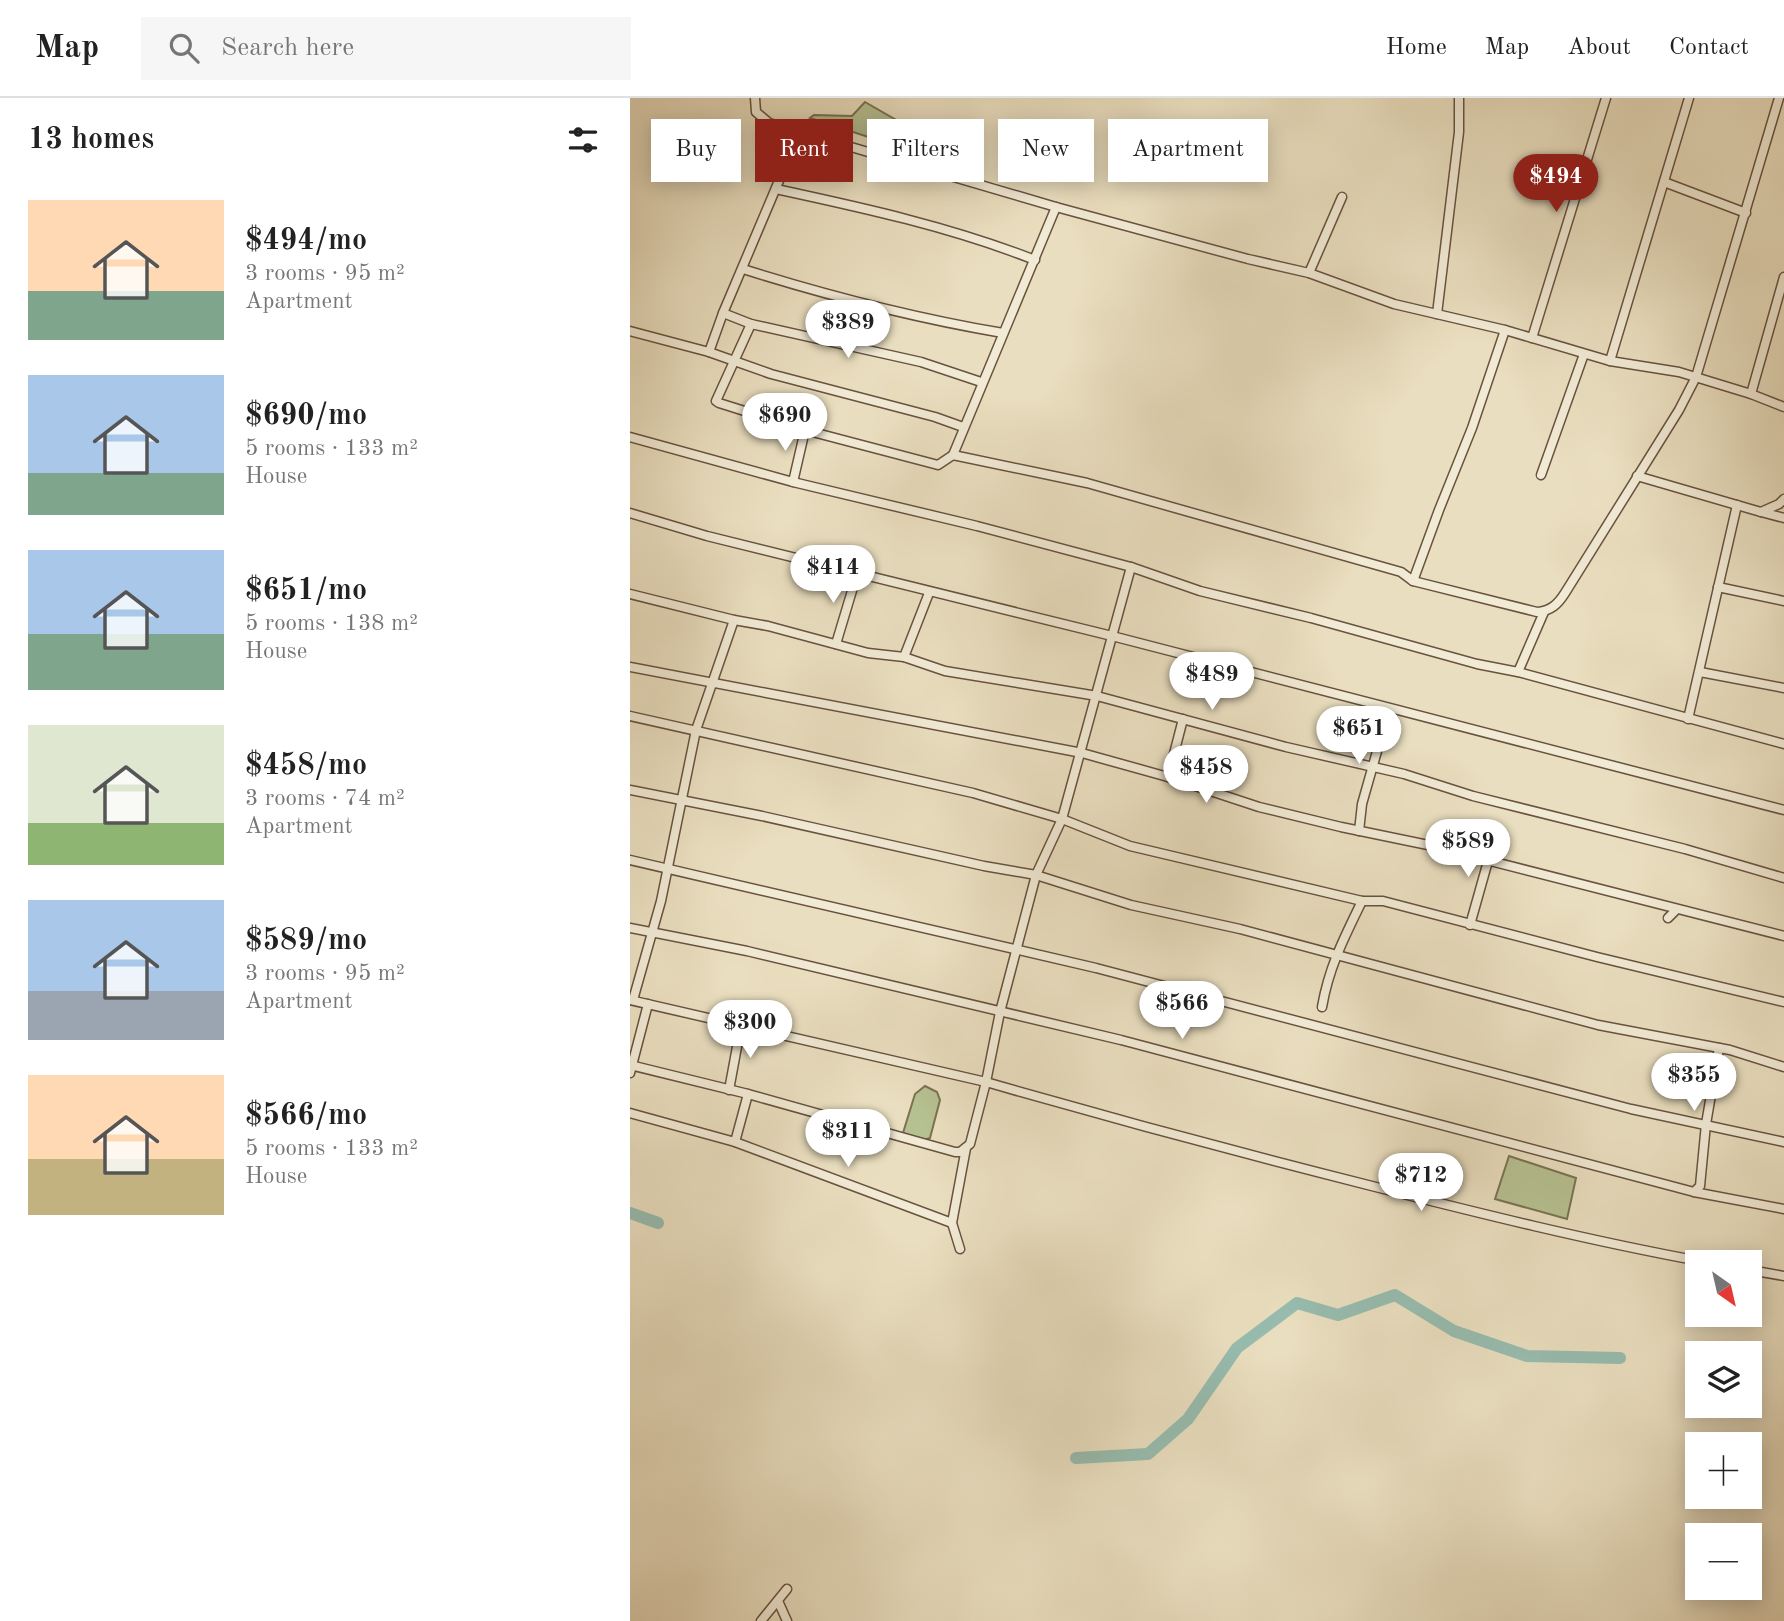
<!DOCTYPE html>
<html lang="en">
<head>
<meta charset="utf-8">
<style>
  :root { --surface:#fff; --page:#f6f6f6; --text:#222; --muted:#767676; --line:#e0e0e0; --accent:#8f2418 }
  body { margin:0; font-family:"Old Standard TT",serif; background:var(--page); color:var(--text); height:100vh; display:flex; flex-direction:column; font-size:26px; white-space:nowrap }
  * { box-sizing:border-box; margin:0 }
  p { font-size:23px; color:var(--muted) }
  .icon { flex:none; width:38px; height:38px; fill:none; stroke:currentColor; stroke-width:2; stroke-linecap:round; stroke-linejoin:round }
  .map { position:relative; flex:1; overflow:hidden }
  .details { display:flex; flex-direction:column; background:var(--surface); width:630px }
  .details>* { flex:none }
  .banner { position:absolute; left:21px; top:21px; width:665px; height:63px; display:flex; gap:14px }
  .needle { width:46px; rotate:146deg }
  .fabs { position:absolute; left:1055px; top:1152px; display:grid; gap:14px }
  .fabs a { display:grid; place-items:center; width:77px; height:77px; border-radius:0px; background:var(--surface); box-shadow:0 4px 18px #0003; font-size:35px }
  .price { position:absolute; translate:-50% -60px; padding:0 16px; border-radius:24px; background:#fff; color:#222; font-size:23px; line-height:46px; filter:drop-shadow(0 2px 4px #0008) }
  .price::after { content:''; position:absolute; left:50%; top:42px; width:21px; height:16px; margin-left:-10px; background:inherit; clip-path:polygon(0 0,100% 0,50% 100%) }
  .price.selected { background:var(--accent); color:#fff }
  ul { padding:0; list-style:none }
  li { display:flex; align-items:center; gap:21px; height:175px; padding:0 28px }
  li span { display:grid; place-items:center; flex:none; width:196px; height:140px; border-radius:0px; color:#555 }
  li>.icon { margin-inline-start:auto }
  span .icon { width:84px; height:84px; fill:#fffc; stroke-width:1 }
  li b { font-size:30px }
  h2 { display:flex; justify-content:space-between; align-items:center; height:84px; padding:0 28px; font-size:30px }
  .pill { padding:0 24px; border-radius:0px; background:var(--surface); box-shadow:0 4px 18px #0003; font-size:24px; line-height:63px }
  .pill.selected { background:var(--accent); color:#fff }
  header { display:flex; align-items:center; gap:42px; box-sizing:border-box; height:98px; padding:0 35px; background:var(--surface); border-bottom:2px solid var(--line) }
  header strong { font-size:33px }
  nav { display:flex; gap:38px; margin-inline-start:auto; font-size:24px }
  .search { width:490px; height:63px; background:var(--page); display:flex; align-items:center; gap:18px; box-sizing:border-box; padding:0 24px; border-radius:0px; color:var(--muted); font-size:26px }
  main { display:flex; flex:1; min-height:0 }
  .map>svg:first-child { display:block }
  .green { fill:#b6c192; stroke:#7a7252; stroke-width:2 }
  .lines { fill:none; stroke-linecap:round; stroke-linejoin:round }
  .river { stroke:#97bcaf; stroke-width:12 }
  .street-casing { stroke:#69523e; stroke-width:11 }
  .street { stroke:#f1ead5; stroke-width:8 }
</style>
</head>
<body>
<header>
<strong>Map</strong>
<div class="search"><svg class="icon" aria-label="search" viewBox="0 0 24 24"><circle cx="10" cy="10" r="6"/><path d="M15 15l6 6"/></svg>Search here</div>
<nav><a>Home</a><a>Map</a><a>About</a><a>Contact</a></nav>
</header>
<main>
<section class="details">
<h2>13 homes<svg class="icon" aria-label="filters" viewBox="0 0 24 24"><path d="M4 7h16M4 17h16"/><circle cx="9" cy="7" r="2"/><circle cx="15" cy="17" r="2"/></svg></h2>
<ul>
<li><span style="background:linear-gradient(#ffd9b3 65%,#7fa58c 0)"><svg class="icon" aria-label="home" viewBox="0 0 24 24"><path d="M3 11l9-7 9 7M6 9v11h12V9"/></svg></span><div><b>$494/mo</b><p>3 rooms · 95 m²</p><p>Apartment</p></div></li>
<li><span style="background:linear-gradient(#a9c7e8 70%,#7fa58c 0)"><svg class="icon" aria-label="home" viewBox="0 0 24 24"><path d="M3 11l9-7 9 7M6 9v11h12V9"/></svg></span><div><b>$690/mo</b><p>5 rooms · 133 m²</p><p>House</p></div></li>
<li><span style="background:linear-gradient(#a9c7e8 60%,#7fa58c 0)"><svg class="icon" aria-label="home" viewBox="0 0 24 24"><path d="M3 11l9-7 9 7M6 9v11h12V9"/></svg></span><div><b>$651/mo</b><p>5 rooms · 138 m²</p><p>House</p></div></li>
<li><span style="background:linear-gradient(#dfe7d0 70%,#8fb573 0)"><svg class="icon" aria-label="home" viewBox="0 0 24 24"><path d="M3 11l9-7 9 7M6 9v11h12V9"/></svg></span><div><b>$458/mo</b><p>3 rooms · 74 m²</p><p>Apartment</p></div></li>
<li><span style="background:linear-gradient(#a9c7e8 65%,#9aa5b1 0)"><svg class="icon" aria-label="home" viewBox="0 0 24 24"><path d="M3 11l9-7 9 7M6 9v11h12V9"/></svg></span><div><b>$589/mo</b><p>3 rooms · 95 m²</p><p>Apartment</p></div></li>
<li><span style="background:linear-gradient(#ffd9b3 60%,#c2b280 0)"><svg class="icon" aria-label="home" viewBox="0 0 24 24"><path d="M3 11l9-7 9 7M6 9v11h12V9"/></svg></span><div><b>$566/mo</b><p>5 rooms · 133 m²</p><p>House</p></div></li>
</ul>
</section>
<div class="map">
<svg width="1154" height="1523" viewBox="0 0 1154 1523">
  <rect width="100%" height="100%" fill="#e9debf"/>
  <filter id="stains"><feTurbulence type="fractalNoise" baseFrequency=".00286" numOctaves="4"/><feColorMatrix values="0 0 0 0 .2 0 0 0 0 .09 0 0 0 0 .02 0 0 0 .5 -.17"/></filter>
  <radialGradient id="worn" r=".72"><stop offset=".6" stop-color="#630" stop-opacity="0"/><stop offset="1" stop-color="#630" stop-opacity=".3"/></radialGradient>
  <g class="green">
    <path d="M 235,4 L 287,34 L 281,53 L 180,20 L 184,17 L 222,18 Z"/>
    <path d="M 295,988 L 307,994 L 310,1002 L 300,1040 L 294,1042 L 285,1041 L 273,1035 L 285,996 Z"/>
    <path d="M 879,1058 L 946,1080 L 937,1121 L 865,1101 Z"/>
  </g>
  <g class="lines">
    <g class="river">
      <path d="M 0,1115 L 28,1125"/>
      <path d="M 446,1360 L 518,1356 L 558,1321 L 607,1250 L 667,1205 L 708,1217 L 765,1197 L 824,1233 L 897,1258 L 990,1260"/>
    </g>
    <g class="street-casing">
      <g id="street">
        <path d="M 125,0 L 126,14 L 139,25 L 426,109 L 618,161 L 679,175 L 764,206 L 875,232 L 980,263 L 1049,274 L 1121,296 L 1154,309"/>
        <path d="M 1034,84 L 1116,115"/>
        <path d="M 146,91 C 234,110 321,129 405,162"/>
        <path d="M 113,171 C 199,198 285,220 373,235"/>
        <path d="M 679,175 L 712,99"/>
        <path d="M 93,215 L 121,226 L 291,264 L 351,284"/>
        <path d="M 807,216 L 829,34 L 829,0"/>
        <path d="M 0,233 L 79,254 L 141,276 L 305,319 L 333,329"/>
        <path d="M 902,240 L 976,0"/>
        <path d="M 79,254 L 93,215 L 170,33"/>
        <path d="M 980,263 L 1059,0"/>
        <path d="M 1121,296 L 1154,179"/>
        <path d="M 86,303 L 121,226"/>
        <path d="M 89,305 L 175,332 L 308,367 L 323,357 L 457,385 L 771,474 L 783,483 L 907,514 C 921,513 928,506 935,495 L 1049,312 L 1066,279 L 1149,0"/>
        <path d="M 0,339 L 163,384 L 347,428 L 501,469 L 570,493 L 681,520 L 847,566 L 888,574 L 1154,646"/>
        <path d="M 323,357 L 426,109"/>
        <path d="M 911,377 L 954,256"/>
        <path d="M 1007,378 L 1131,414 L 1149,406 L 1154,401"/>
        <path d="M 163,384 L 175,332"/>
        <path d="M 1131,414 L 1154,420"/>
        <path d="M 0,415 L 77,438 L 482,538 L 1154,712"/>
        <path d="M 783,483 L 809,412 L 842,330 L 875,232"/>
        <path d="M 1088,489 L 1154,503"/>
        <path d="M 0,496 L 104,522 L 138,528 L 238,555 L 274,559 L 315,573 L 467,598 L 656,649 L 774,676 L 843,698 L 1055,751 L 1154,780"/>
        <path d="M 206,546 L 227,476"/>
        <path d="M 274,559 L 299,495"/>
        <path d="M 0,569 L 452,655 L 538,679 L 629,709 L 711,729 L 798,747 L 1154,838"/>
        <path d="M 888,574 L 914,514"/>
        <path d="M 1070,574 L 1154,590"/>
        <path d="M 0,618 L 343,695 L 432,721 L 500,748 L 732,803 L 753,803 L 967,859 L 1154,904"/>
        <path d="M 1058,621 L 1107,407"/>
        <path d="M 538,679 L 553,621"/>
        <path d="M 0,692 L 132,718 L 354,768 L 406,777 L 501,807 L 610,831 L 968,927 L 1100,952 L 1154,969"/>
        <path d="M 729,733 L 732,706 L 759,611"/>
        <path d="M 0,762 L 466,870 L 1001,1011 L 1154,1044"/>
        <path d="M 1038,820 L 1046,812"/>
        <path d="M 840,827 L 858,763"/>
        <path d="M 0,830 L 117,853 L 491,942 L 1064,1094 L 1154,1111"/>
        <path d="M 0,902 L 356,984 L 370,914 L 406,777 L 432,721 L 501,469"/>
        <path d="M 3,902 L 31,803 L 66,632 L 104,522"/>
        <path d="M 692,909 C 699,869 714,840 732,803"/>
        <path d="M 0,967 L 118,996 L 325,1054 L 330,1054 L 340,1046 L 356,984 C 481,1020 607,1054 734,1086 C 848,1115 960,1143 1075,1164"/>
        <path d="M 0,975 L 18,906"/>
        <path d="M 99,992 L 111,927"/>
        <path d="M 0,1015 L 105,1044 L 118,996"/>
        <path d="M 105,1044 L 322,1125"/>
        <path d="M 1064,1094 L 1070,1088 L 1076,1026 L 1089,950"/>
        <path d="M 330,1151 L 322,1125 L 336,1050"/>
        <path d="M 1120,1172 L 1154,1178"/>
        <path d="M 148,1503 L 157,1523"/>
        <path d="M 131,1523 L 157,1491"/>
      </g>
    </g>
    <use href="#street" class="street"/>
  </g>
  <rect width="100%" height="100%" filter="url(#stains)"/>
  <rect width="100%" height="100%" fill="url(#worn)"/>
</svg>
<div class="fabs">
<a><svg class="needle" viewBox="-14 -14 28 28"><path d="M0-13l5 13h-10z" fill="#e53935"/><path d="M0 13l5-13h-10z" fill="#767676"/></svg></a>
<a><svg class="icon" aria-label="layers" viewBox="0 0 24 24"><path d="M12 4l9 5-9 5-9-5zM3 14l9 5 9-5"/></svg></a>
<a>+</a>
<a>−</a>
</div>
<b class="price selected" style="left:926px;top:116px">$494</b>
<b class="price" style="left:218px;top:262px">$389</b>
<b class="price" style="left:155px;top:355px">$690</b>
<b class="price" style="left:203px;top:507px">$414</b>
<b class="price" style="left:582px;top:614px">$489</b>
<b class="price" style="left:729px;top:668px">$651</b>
<b class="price" style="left:576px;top:707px">$458</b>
<b class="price" style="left:838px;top:781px">$589</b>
<b class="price" style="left:552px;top:943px">$566</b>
<b class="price" style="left:120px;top:962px">$300</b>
<b class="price" style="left:1064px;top:1015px">$355</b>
<b class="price" style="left:218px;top:1071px">$311</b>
<b class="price" style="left:791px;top:1115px">$712</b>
<div class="banner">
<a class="pill">Buy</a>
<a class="pill selected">Rent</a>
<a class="pill">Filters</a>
<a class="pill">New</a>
<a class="pill">Apartment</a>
</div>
</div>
</main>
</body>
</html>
